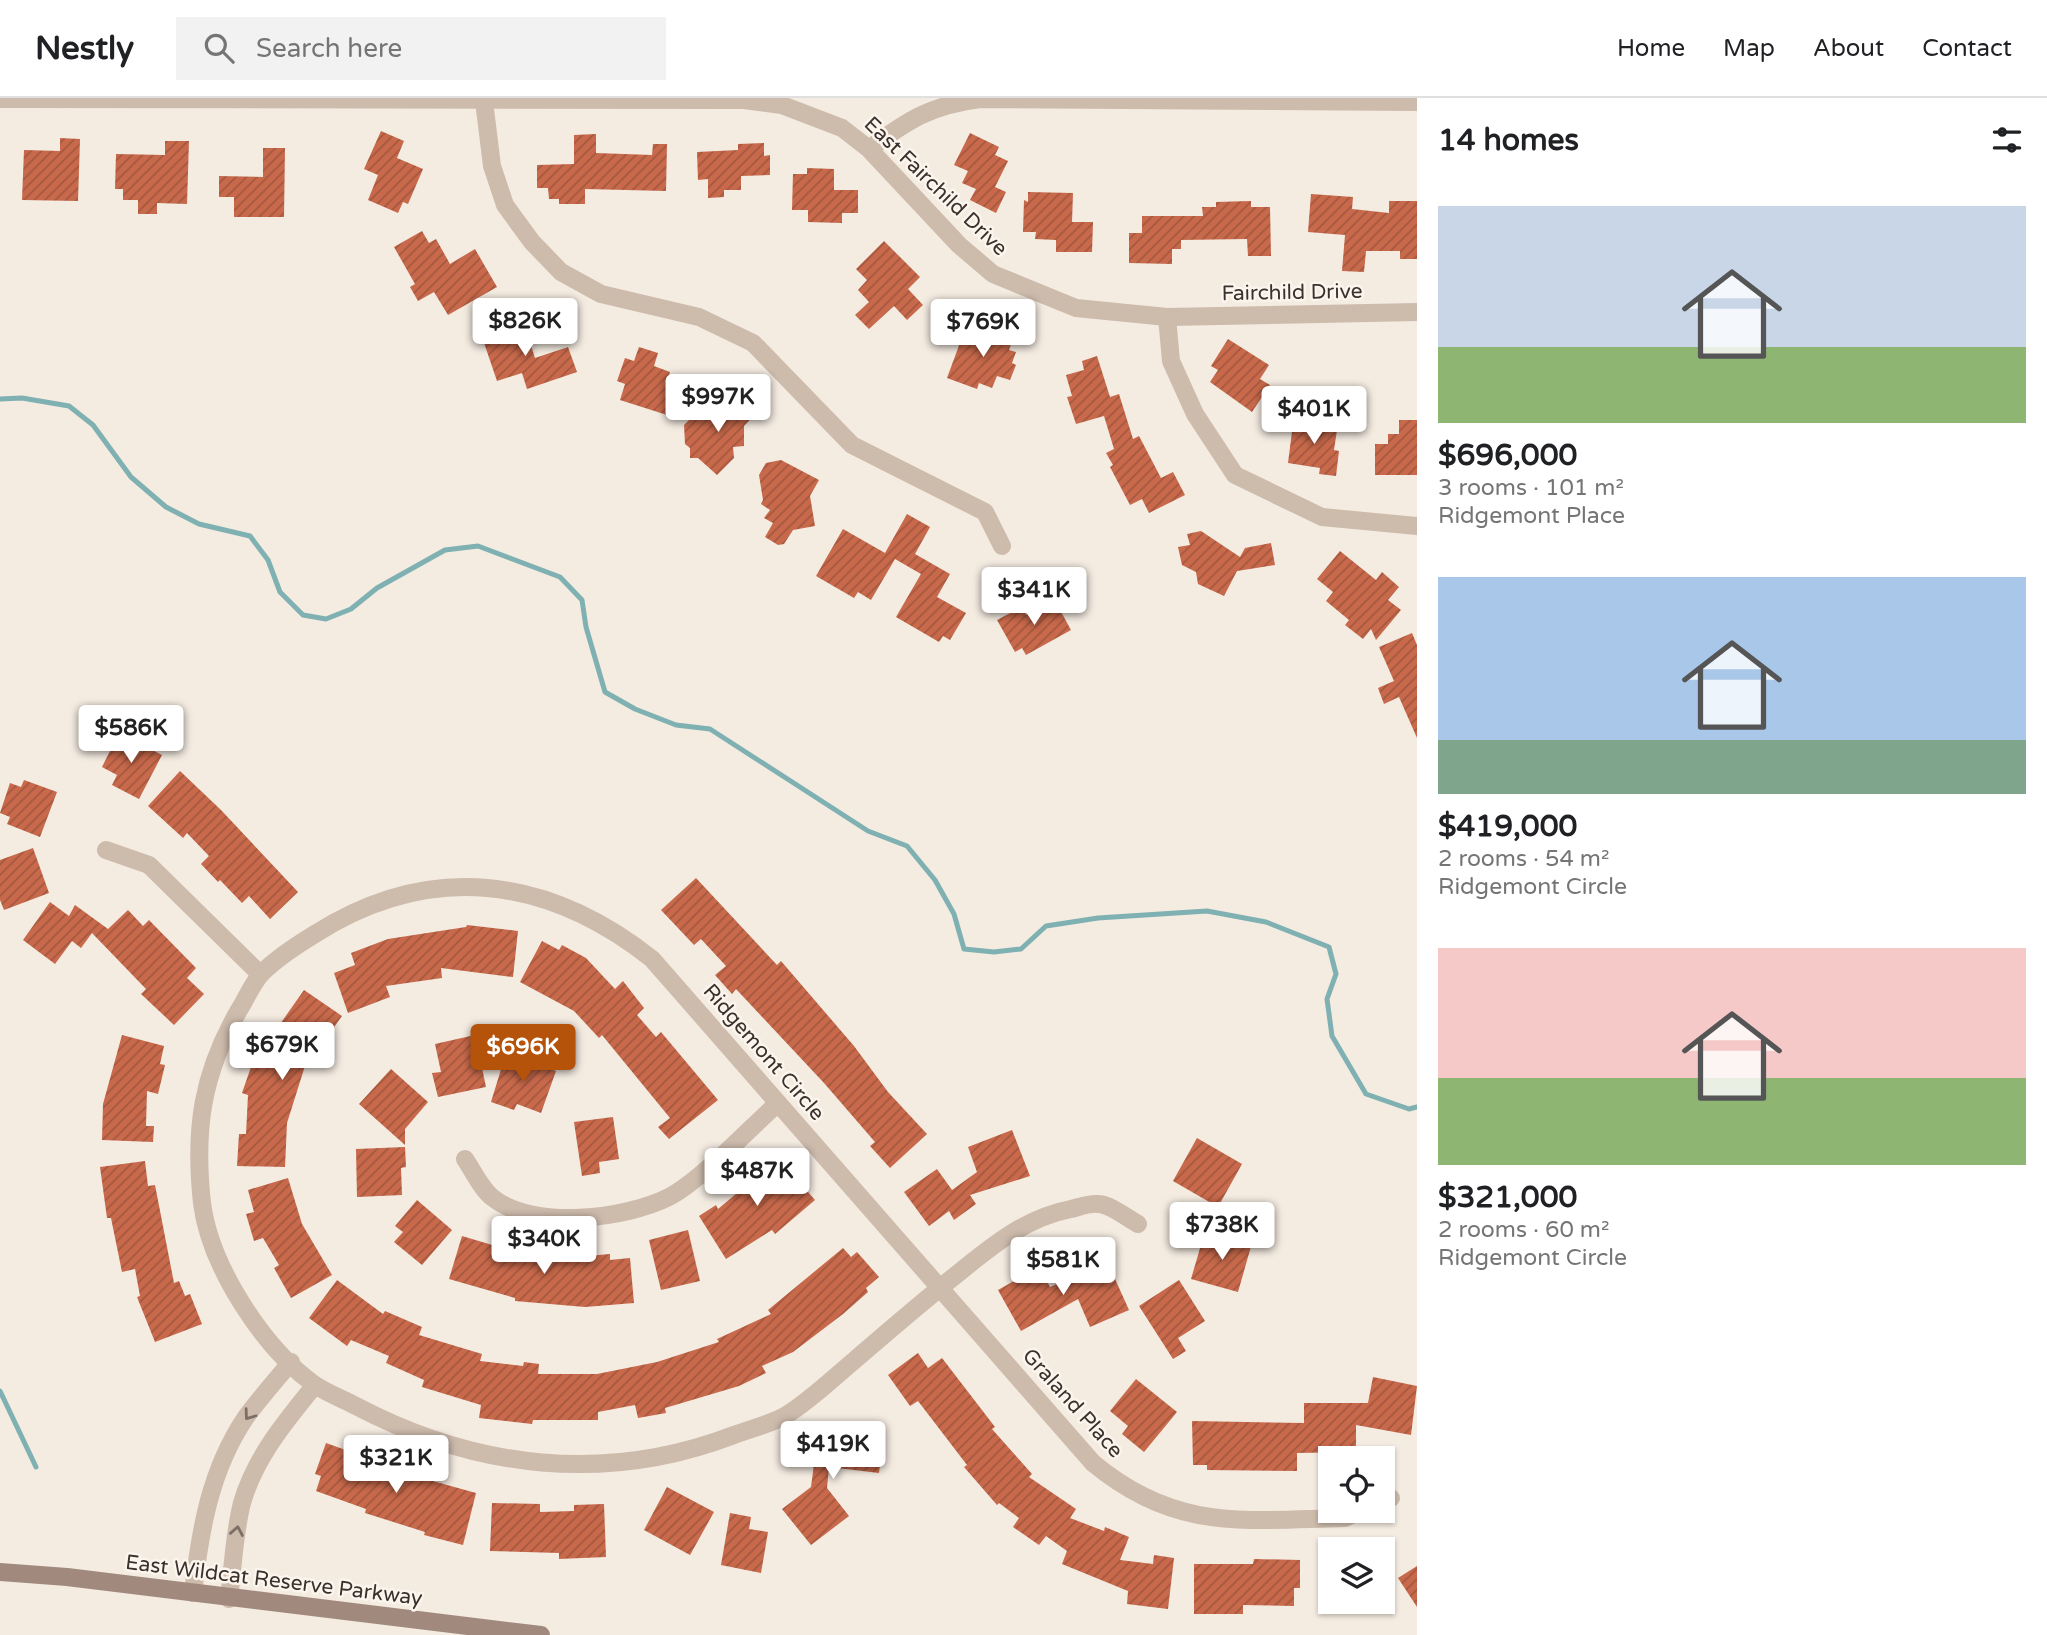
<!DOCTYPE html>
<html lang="en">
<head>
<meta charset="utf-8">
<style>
  :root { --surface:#fff; --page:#f2f2f2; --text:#202124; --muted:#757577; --line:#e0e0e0; --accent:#b45309 }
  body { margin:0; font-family:"Varela Round",sans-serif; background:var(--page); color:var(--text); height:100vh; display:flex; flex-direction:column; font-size:26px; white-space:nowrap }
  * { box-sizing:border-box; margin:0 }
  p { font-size:23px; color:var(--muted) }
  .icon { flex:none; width:38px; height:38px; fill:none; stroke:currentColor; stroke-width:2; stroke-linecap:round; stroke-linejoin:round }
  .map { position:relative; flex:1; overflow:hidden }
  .sheet { display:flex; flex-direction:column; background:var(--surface); width:630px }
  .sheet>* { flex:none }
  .controls { position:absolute; left:1318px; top:1348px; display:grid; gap:14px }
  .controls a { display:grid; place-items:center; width:77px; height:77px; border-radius:0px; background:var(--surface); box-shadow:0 2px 5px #0004; font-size:35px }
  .price { position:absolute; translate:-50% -60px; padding:0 16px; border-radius:7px; background:#fff; color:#222; font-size:23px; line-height:46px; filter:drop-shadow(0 2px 4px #0008) }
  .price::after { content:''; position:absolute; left:50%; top:42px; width:21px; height:16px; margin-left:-10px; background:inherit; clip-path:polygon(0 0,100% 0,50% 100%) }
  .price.active { background:var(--accent); color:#fff }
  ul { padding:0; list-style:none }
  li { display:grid; align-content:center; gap:14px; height:371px; padding:0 21px }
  li span { display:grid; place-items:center; height:217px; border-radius:0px; color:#555 }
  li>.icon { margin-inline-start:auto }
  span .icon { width:126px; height:126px; fill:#fffc; stroke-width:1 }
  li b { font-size:30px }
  h2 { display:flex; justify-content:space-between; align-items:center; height:84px; padding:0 21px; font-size:30px }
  header { display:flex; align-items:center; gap:42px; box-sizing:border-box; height:98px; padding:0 35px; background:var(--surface); border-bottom:2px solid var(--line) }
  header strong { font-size:33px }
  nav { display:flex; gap:38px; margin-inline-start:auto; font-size:24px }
  .search { width:490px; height:63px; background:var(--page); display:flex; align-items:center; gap:18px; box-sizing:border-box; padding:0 24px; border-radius:0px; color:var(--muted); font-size:26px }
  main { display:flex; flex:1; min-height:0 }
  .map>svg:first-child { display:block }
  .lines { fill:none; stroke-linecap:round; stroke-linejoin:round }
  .stream { stroke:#7fb0b2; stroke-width:5 }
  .building { fill:url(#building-hatch) }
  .minor { stroke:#cdbbac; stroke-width:18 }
  .secondary { stroke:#a18a7d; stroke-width:18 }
  .oneway { stroke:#7d6f65 }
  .labels { text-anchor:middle; stroke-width:5; stroke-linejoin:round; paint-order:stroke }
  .street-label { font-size:21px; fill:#3b302b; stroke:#fbf5ee }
</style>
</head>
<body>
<header>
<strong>Nestly</strong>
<div class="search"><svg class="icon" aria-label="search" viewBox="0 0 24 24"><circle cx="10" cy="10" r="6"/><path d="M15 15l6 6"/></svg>Search here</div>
<nav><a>Home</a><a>Map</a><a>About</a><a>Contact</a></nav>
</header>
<main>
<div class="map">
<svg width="1417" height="1537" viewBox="0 0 1417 1537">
  <defs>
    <pattern id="building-hatch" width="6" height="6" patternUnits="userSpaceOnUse" patternTransform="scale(1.75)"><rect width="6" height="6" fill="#c8694b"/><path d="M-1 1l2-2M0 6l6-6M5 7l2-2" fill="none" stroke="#a4573f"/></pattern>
  </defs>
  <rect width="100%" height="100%" fill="#f4ebe1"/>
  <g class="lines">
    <g class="stream">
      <path d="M 0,301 L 22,300 L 69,308 L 93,327 L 131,379 L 166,409 L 199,426 L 250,438 L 268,462 L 280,494 L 303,517 L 326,521 L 351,511 L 377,490 L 445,452 L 478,448 L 560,479 L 582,502 L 586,529 L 605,594 L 635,611 L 676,627 L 710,631 L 868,733 L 907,748 L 935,782 L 954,816 L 964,851 L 994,854 L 1021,851 L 1046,828 L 1098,820 L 1207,813 L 1266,824 L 1329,849 L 1336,876 L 1327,901 L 1332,938 L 1366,996 L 1409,1011 L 1417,1009"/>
      <path d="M 0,1293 L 36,1369"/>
    </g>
  </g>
  <g class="building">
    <path d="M 381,33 L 404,43 L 397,60 L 423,71 L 408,106 L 403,104 L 398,115 L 368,102 L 378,77 L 364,71 Z"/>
    <path d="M 970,35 L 999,49 L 995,57 L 1008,63 L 995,89 L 1006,94 L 996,115 L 970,102 L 976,91 L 962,85 L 968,73 L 954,67 Z"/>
    <path d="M 596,36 L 596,55 L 652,57 L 653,46 L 667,46 L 666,93 L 585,91 L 585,106 L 559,106 L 559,101 L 549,101 L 548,90 L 537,90 L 537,67 L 574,66 L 574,37 Z"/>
    <path d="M 60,40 L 80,41 L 78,103 L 22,102 L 24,52 L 60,53 Z"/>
    <path d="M 165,43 L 189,43 L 187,106 L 157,105 L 157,116 L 138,116 L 138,102 L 123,102 L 123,91 L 115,91 L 116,56 L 165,57 Z"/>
    <path d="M 764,45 L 764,58 L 770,57 L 770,77 L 741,78 L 741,92 L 724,92 L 724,99 L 708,100 L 708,81 L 698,82 L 697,54 L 738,52 L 738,46 Z"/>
    <path d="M 263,50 L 285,50 L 284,119 L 234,119 L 234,99 L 219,99 L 219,78 L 263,79 Z"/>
    <path d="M 807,70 L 834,71 L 834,92 L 858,92 L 858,115 L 842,115 L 842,125 L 808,124 L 808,112 L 792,112 L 793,76 L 807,76 Z"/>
    <path d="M 1028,94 L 1073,95 L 1072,124 L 1093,124 L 1092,154 L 1056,154 L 1056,142 L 1035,141 L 1036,134 L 1023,134 L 1024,102 L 1028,104 Z"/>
    <path d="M 1311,96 L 1353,99 L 1352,111 L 1389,115 L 1389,103 L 1417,103 L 1417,161 L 1400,161 L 1400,153 L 1366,153 L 1364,174 L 1342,173 L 1345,137 L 1308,134 Z"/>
    <path d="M 1251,103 L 1251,109 L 1270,109 L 1271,158 L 1248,158 L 1247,141 L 1181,142 L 1181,151 L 1172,151 L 1172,166 L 1129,165 L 1129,135 L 1142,135 L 1142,118 L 1203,118 L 1202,109 L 1216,109 L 1216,104 Z"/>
    <path d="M 422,133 L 429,145 L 436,141 L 450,166 L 475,151 L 497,189 L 448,217 L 434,194 L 418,203 L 410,189 L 415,186 L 394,149 Z"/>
    <path d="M 884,143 L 920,179 L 908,191 L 923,207 L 907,222 L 894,208 L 869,231 L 855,217 L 869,204 L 858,192 L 867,182 L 856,171 Z"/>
    <path d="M 524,226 L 535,260 L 568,249 L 577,274 L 527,291 L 522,275 L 497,283 L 481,236 L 500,229 L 501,233 Z"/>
    <path d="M 979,228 L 1013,241 L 1009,252 L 1016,254 L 1012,265 L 1016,267 L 1010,282 L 997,278 L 992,290 L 979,285 L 977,291 L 947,280 L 964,234 L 975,238 Z"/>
    <path d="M 1228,241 L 1269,267 L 1260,281 L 1270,287 L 1252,314 L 1210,284 L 1218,272 L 1211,268 Z"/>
    <path d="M 639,249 L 658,255 L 654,268 L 670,274 L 666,285 L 677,288 L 667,317 L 620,302 L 625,286 L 617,283 L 625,260 L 634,263 Z"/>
    <path d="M 1097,258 L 1110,299 L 1119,296 L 1133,341 L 1139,338 L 1161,380 L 1173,374 L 1185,397 L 1149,415 L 1142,401 L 1130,407 L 1110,369 L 1113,367 L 1106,355 L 1114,351 L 1104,318 L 1076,326 L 1067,299 L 1072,298 L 1066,277 L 1084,272 L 1082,263 Z"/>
    <path d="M 740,296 L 758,313 L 744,328 L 744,348 L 733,349 L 734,360 L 717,377 L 698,360 L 690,360 L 690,350 L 685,346 L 684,327 L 700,311 L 710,311 L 719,319 Z"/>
    <path d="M 1294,318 L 1325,322 L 1323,330 L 1337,332 L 1334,352 L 1339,353 L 1336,378 L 1319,376 L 1320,370 L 1288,365 Z"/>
    <path d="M 1399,322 L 1417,322 L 1417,377 L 1375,377 L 1375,346 L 1388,346 L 1388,336 L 1399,336 Z"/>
    <path d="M 781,362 L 819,382 L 810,398 L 815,428 L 793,432 L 784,446 L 778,447 L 765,439 L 773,425 L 764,420 L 770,412 L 761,406 L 763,402 L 759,377 L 766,365 Z"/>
    <path d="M 907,416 L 930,429 L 915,456 L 950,476 L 937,499 L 966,515 L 950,542 L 943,538 L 939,544 L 896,519 L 921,476 L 895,461 L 871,502 L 858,494 L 854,500 L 816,478 L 843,431 L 885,455 Z"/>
    <path d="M 1201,433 L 1240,459 L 1245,450 L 1271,445 L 1275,467 L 1237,473 L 1224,498 L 1198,486 L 1196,474 L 1182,467 L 1178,449 L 1190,447 L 1187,436 Z"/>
    <path d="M 1340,453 L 1376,482 L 1382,474 L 1399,489 L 1388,502 L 1401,512 L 1376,542 L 1371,531 L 1363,541 L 1345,527 L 1349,522 L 1326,503 L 1333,494 L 1317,481 Z"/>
    <path d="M 1054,501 L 1071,532 L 1026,557 L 1022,550 L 1015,554 L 997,522 L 1022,509 L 1026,517 Z"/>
    <path d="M 1412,535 L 1417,547 L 1417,640 L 1399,599 L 1384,606 L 1378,590 L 1394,583 L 1379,549 Z"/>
    <path d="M 119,635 L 162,657 L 139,701 L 112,687 L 117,677 L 102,669 Z"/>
    <path d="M 180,673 L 221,712 L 298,794 L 270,821 L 249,798 L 242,805 L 220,782 L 218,784 L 201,766 L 209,758 L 187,735 L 183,740 L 148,708 Z"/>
    <path d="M 24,682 L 57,694 L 40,739 L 7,726 L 10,719 L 0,715 L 10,685 L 21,689 Z"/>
    <path d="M 33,750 L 49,795 L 4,812 L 0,802 L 0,762 Z"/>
    <path d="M 696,780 L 777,867 L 781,863 L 854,948 L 888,994 L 927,1036 L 890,1070 L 870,1048 L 875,1044 L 824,985 L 736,891 L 732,896 L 715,877 L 726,868 L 701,841 L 694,847 L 661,812 Z"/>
    <path d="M 50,804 L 69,818 L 75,807 L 108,831 L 128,812 L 143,828 L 149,822 L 196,870 L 187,880 L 204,896 L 174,927 L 141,896 L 146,891 L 92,835 L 81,850 L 72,843 L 55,866 L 23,842 Z"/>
    <path d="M 467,827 L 518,833 L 513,879 L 441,870 L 442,880 L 386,888 L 390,899 L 348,915 L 334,875 L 355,867 L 351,855 L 388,841 L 466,829 Z"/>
    <path d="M 542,843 L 559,852 L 562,847 L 586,860 L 615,891 L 623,883 L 644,910 L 637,917 L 656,939 L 661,934 L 718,1002 L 669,1041 L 658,1029 L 670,1020 L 602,937 L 599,940 L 574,913 L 520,884 Z"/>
    <path d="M 304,892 L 342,918 L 315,956 L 310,952 L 287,1025 L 285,1069 L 237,1068 L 239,1036 L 246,1036 L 248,997 L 242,995 L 252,966 L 265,970 L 278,929 Z"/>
    <path d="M 122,937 L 164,948 L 160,966 L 165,967 L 158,996 L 147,993 L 146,1028 L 154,1028 L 153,1044 L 102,1042 L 103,1006 Z"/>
    <path d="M 475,937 L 486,989 L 438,999 L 432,975 L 441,974 L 435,946 Z"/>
    <path d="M 506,955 L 556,973 L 541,1015 L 517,1006 L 514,1012 L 491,1004 Z"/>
    <path d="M 391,971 L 428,1004 L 405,1031 L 405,1047 L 359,1006 Z"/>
    <path d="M 613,1019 L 619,1061 L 599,1064 L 600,1075 L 582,1078 L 574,1024 Z"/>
    <path d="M 1012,1032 L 1030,1078 L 970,1097 L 976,1106 L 954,1122 L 949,1113 L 929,1128 L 904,1094 L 937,1071 L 952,1092 L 977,1074 L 968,1049 Z"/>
    <path d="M 1197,1040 L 1242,1066 L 1218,1109 L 1173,1083 Z"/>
    <path d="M 405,1049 L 406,1069 L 401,1070 L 402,1097 L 357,1099 L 356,1051 Z"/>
    <path d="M 775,1056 L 815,1102 L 775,1136 L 772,1132 L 726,1161 L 699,1118 L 716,1107 L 718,1111 L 761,1075 L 758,1071 Z"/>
    <path d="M 145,1063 L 148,1088 L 155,1087 L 174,1185 L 179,1183 L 185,1198 L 190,1196 L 202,1226 L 155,1244 L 137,1199 L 140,1198 L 135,1171 L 122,1174 L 111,1120 L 107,1120 L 100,1069 Z"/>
    <path d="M 288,1080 L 302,1126 L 332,1177 L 291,1200 L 274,1170 L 279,1167 L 263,1140 L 254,1143 L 246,1116 L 254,1114 L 248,1092 Z"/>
    <path d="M 417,1102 L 452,1132 L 422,1167 L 394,1144 L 403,1134 L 395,1128 Z"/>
    <path d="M 688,1132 L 700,1183 L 661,1192 L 649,1142 Z"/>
    <path d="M 1215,1134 L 1252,1145 L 1238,1194 L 1191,1181 L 1203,1140 L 1212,1143 Z"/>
    <path d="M 462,1138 L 509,1152 L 547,1154 L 546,1160 L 587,1162 L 587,1158 L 610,1156 L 610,1162 L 630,1160 L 634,1205 L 585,1209 L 515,1203 L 515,1200 L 449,1181 Z"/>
    <path d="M 843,1150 L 851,1159 L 857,1154 L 879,1179 L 866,1190 L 868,1194 L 843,1216 L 793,1254 L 762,1268 L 766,1275 L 739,1288 L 665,1310 L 666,1315 L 638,1320 L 635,1307 L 598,1314 L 598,1322 L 533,1322 L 532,1326 L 479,1320 L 481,1307 L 422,1289 L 424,1282 L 386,1265 L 389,1258 L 351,1242 L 347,1248 L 309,1220 L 337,1182 L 383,1216 L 385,1213 L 422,1229 L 419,1237 L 482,1256 L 480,1263 L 523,1268 L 524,1264 L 539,1266 L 538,1276 L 597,1276 L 657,1264 L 719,1244 L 717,1241 L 771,1216 L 768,1212 Z"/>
    <path d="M 1039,1169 L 1050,1189 L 1087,1173 L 1090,1181 L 1111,1172 L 1129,1212 L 1090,1229 L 1078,1201 L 1021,1233 L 998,1192 Z"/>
    <path d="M 1179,1182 L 1205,1223 L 1178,1240 L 1186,1253 L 1173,1261 L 1139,1208 Z"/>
    <path d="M 918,1255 L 928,1270 L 942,1260 L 995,1329 L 992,1331 L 1032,1376 L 1029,1379 L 1076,1411 L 1070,1420 L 1104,1433 L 1105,1429 L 1129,1439 L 1120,1462 L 1153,1466 L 1154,1457 L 1174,1460 L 1168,1511 L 1127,1506 L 1128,1493 L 1062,1466 L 1067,1453 L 1046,1438 L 1039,1447 L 1013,1429 L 1019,1420 L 999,1405 L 997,1407 L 964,1369 L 967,1367 L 918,1303 L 910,1308 L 888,1277 Z"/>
    <path d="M 1373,1279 L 1417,1288 L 1411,1337 L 1356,1327 L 1356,1354 L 1297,1355 L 1297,1373 L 1207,1372 L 1207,1367 L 1193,1367 L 1192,1323 L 1304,1325 L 1304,1305 L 1368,1305 Z"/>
    <path d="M 1136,1281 L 1177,1314 L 1144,1354 L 1122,1336 L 1128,1328 L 1110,1313 Z"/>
    <path d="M 839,1330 L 884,1336 L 879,1375 L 829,1369 L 827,1390 L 849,1418 L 811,1447 L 782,1411 L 811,1389 L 817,1343 L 837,1346 Z"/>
    <path d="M 326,1345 L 371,1361 L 368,1369 L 403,1380 L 404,1375 L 476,1395 L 463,1447 L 424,1437 L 425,1434 L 365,1415 L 366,1411 L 316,1393 L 321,1378 L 315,1376 Z"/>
    <path d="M 667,1389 L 714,1414 L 690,1457 L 644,1432 Z"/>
    <path d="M 492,1405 L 540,1406 L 540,1414 L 574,1413 L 574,1407 L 604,1406 L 606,1459 L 559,1461 L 559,1455 L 490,1453 Z"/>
    <path d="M 730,1415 L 751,1419 L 749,1431 L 768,1434 L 761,1475 L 721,1467 Z"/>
    <path d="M 1254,1461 L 1300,1462 L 1300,1490 L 1294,1490 L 1294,1508 L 1243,1507 L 1243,1516 L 1194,1516 L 1194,1466 L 1253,1466 Z"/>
    <path d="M 1417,1468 L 1417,1509 L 1398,1480 Z"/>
  </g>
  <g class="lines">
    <g class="minor">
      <path d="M 0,1 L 744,2 L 782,7 L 842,30 L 869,51 L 959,147 L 993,176 L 1076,210 L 1167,219 L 1417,214"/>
      <path d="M 484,3 L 492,68 L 505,107 L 532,144 L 561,174 L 601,196 L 699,219 L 753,245 L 852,347 L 985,414 L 1002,448"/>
      <path d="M 869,51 C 908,22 931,7 980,1 L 1417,4"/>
      <path d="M 1167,219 L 1171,263 L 1195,316 L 1235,377 L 1322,419 L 1417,428"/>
      <path d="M 106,752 L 149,767 L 260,876"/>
      <path d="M 465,1061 C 473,1073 482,1092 493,1100 C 534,1132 625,1121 669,1099 C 700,1083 750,1030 778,1005"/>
      <path d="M 1138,1126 C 1127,1120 1110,1106 1098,1106 C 1090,1105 1079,1109 1071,1111 C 1028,1119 994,1146 961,1173 C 923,1203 886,1235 849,1267 C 829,1284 808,1304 785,1318 C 770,1326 750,1331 734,1337 C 606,1386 476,1371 356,1308 C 343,1301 327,1295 315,1287 C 263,1250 210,1168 202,1105 C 194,1031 202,976 239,912 C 247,900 253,883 263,874 C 278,859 297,847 315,836 C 430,763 547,778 652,861 L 1093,1365 C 1176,1434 1244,1422 1345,1420 L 1362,1412"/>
      <path d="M 1382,1403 L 1391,1400"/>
      <path d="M 193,1495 C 200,1433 210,1372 246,1319 C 260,1300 276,1282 291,1264"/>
      <path d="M 229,1501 C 233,1469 234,1436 242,1405 C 255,1359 286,1323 315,1287"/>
    </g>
    <path class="secondary" d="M 0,1474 L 67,1479 L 541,1537"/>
  </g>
  <defs><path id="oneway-chevron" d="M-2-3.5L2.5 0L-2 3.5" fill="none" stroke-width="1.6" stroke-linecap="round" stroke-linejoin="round" transform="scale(1.75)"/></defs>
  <g class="oneway">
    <use href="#oneway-chevron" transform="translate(249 1317) rotate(126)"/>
    <use href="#oneway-chevron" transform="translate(237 1433) rotate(-80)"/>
  </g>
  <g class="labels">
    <g class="street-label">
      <text transform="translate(936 88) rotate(44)" y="7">East Fairchild Drive</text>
      <text transform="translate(1292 194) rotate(-1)" y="7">Fairchild Drive</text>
      <text transform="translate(764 954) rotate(49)" y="7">Ridgemont Circle</text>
      <text transform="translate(1073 1305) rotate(48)" y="7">Graland Place</text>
      <text transform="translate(274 1482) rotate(7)" y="7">East Wildcat Reserve Parkway</text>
    </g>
  </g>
</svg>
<div class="controls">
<a><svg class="icon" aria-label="locate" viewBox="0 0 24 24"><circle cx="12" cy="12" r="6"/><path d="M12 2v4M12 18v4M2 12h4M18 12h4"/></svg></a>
<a><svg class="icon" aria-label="layers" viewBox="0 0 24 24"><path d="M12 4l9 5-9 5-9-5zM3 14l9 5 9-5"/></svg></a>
</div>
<b class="price" style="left:525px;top:260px">$826K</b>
<b class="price" style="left:983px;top:261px">$769K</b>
<b class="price" style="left:718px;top:336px">$997K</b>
<b class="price" style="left:1314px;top:348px">$401K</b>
<b class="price" style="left:1034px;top:529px">$341K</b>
<b class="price" style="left:131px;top:667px">$586K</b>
<b class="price" style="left:282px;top:984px">$679K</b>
<b class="price active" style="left:523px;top:986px">$696K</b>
<b class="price" style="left:757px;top:1110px">$487K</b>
<b class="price" style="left:1222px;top:1164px">$738K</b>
<b class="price" style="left:544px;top:1178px">$340K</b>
<b class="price" style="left:1063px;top:1199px">$581K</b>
<b class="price" style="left:833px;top:1383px">$419K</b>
<b class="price" style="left:396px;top:1397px">$321K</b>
</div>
<section class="sheet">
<h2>14 homes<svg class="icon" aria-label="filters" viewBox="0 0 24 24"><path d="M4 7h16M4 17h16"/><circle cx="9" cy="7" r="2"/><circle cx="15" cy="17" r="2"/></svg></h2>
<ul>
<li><span style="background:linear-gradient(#c9d6e8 65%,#8fb573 0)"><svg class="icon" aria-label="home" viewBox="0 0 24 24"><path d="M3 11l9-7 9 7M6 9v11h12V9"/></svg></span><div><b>$696,000</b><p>3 rooms · 101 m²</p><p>Ridgemont Place</p></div></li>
<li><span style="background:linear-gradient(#a9c7e8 75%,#7fa58c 0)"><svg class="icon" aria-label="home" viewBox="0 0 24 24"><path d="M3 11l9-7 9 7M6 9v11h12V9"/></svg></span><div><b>$419,000</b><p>2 rooms · 54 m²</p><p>Ridgemont Circle</p></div></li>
<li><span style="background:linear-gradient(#f6c9c9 60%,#8fb573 0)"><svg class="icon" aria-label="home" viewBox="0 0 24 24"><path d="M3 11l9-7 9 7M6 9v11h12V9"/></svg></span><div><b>$321,000</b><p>2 rooms · 60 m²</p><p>Ridgemont Circle</p></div></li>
</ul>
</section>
</main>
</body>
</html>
